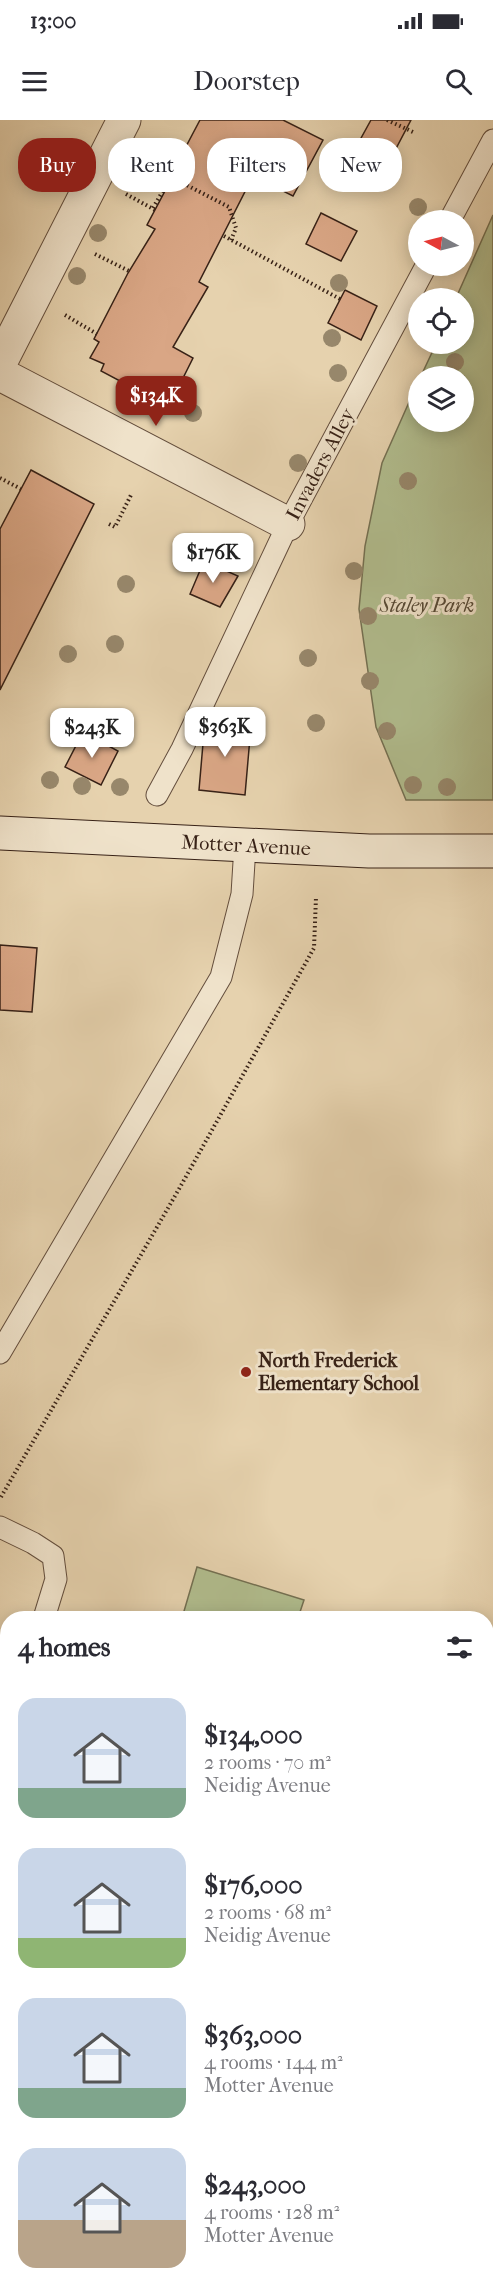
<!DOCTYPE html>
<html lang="en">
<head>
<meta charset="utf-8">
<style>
  :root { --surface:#fff; --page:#f2f2f3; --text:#2b2b33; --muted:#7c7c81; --accent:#8f2418 }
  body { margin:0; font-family:"IM FELL French Canon",serif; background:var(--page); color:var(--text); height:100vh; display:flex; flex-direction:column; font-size:22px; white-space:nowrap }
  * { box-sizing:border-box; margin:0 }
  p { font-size:20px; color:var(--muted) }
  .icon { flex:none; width:33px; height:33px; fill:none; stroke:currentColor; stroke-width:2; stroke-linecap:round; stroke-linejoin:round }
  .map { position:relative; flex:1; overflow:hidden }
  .details { position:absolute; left:0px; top:1491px; width:494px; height:686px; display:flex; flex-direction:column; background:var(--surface); border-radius:24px 24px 0 0; box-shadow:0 3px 15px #0003 }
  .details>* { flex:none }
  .guide { position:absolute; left:18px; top:18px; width:458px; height:54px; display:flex; gap:12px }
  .needle { width:39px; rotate:277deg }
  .tools { position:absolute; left:408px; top:90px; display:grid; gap:12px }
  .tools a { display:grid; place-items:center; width:66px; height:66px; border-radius:50%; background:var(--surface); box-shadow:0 3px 15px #0003; font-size:30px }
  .price { position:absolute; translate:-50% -51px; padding:0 14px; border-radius:12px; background:#fff; color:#222; font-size:20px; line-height:39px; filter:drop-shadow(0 2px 3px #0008) }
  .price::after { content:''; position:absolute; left:50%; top:36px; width:18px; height:14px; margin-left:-9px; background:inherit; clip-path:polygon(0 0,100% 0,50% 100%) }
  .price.current { background:var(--accent); color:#fff }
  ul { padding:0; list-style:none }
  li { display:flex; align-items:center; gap:18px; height:150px; padding:0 18px }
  li span { display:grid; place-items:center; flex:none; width:168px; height:120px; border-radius:18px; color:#555 }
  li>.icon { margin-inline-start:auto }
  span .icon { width:72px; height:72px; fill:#fffc; stroke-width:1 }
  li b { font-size:26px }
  h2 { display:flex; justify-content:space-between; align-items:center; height:72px; padding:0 18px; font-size:26px }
  .pill { padding:0 21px; border-radius:24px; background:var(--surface); box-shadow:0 3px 15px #0003; font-size:21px; line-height:54px }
  .pill.current { background:var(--accent); color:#fff }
  .status { display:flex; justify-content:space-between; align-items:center; height:42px; padding:0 30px; background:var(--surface); direction:ltr }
  .status svg { height:16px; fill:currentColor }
  header { display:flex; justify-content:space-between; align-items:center; height:78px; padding:0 18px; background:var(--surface); font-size:27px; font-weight:600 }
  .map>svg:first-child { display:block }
  .green { fill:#b1bd8e; stroke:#747052; stroke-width:1.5 }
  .building { fill:#d9a685; stroke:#382217; stroke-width:1.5 }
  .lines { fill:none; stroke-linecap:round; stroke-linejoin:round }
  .service-casing { stroke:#644e3d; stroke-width:23 }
  .minor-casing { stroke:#644e3d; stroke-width:35 }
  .secondary-casing { stroke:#382217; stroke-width:35 }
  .path { stroke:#382217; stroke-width:4; stroke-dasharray:1.5 3; stroke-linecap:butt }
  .service { stroke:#efe2ca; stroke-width:21 }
  .minor { stroke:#efe2ca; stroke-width:33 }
  .secondary { stroke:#efe2ca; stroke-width:33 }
  .tree { fill:#97876b }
  .poi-dot { fill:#8f2418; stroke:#efe2ca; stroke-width:2 }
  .labels { text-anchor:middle; stroke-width:6; stroke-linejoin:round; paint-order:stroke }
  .street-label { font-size:20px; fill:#382217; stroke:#efe2ca }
  .park-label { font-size:20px; font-style:italic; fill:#564935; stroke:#efe2ca }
  .poi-label { font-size:20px; font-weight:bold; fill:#382217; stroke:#efe2ca; text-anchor:start }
</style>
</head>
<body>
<div class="status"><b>13:00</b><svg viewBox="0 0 49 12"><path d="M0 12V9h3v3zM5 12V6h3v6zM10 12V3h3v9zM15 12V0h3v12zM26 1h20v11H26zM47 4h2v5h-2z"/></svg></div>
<header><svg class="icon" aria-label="menu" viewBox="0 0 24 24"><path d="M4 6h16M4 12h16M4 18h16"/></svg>Doorstep<svg class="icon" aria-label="search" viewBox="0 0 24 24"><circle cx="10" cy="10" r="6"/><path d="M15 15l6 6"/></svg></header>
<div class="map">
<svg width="493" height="2176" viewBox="0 0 493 2176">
  <rect width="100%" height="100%" fill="#e6d2ae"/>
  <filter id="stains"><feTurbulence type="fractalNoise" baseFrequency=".00333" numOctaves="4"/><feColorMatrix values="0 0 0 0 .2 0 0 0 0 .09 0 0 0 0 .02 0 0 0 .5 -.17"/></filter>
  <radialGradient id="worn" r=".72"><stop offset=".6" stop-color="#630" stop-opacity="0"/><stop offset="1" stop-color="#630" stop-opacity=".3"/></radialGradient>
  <g class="green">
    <path d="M 493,95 L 493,680 L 406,680 L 376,607 L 359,489 L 365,426 L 382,343 L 418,262 L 418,302 L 464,302 L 464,256 L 421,256 L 436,224 L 464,224 L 464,178 L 456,178 Z"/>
    <path d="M 197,1447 L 304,1480 L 298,1498 L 182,1498 Z"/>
  </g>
  <g class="building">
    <path d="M 200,0 L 283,0 L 323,20 L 293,76 L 253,56 L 199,162 L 208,167 L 173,227 L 193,238 L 172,280 L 138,263 L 135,269 L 101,251 L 104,244 L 90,238 L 99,222 L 94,219 L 128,153 L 155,109 L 147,105 L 183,37 L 181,36 Z"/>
    <path d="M 371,0 L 411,0 L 381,57 L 349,40 Z"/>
    <path d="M 321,93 L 357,111 L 341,141 L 306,124 Z"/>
    <path d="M 345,170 L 377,186 L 361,220 L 328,203 Z"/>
    <path d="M 31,350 L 94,384 L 0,570 L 0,409 Z"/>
    <path d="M 204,441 L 238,456 L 220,487 L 190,474 Z"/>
    <path d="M 209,602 L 251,606 L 245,675 L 199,670 L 204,612 Z"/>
    <path d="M 83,612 L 118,631 L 101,665 L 65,647 Z"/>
    <path d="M 0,825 L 37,828 L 32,892 L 0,890 Z"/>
  </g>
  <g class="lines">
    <g class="service-casing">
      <g id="service">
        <path d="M 450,100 L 493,20"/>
        <path d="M 157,675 L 182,629 L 288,404 L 426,146"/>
        <path d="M 0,1233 L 221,857 L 242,774 L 245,726"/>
        <path d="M 0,1407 L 33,1423 L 53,1436 L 56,1459 L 44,1498"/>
        <path d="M 0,1651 L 8,1623"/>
      </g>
    </g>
    <g class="minor-casing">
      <g id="minor">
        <path d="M 0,243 L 124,0"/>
        <path d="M 0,254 L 288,404"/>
      </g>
    </g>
    <g class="secondary-casing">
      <path id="secondary" d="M 0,713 L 369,731 L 493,731"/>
    </g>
    <g class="path">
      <path d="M 387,0 L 413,12"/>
      <path d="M 126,74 L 155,90"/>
      <path d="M 153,88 L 171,57 L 229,87 L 236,108 L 231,120"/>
      <path d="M 224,116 L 340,179"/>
      <path d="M 95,134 L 129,151"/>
      <path d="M 65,195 L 97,214"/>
      <path d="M 0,358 L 21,369"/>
      <path d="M 109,404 L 115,407 L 131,375"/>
      <path d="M 1,1377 L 179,1069 L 314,828 L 316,777"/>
      <path d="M 486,1679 L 493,1681"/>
      <path d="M 0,1780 L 6,1776 L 8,1770"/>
      <path d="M 486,1901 L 493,1903"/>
      <path d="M 486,1940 L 493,1920"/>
      <path d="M 117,2169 L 121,2176"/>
      <path d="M 63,2176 L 67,2169"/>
      <path d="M 88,2176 L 99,2169"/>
      <path d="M 200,2176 L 200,2169"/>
      <path d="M 405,2176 L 407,2169"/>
    </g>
    <use href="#service" class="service"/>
    <use href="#minor" class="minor"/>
    <use href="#secondary" class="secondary"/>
  </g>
  <g class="tree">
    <circle cx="418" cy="87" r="9"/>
    <circle cx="98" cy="113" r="9"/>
    <circle cx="77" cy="156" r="9"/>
    <circle cx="339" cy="163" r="9"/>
    <circle cx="332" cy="218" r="9"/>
    <circle cx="455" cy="242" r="9"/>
    <circle cx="338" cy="253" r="9"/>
    <circle cx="193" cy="293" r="9"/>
    <circle cx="298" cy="343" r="9"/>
    <circle cx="408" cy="361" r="9"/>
    <circle cx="354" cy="451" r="9"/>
    <circle cx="126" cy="464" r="9"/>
    <circle cx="368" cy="496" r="9"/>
    <circle cx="115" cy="524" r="9"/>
    <circle cx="68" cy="534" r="9"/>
    <circle cx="308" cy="538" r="9"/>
    <circle cx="370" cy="561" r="9"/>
    <circle cx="316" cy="603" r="9"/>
    <circle cx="387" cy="611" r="9"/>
    <circle cx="50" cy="660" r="9"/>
    <circle cx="413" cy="665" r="9"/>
    <circle cx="82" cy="666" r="9"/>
    <circle cx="120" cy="667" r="9"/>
    <circle cx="447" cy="667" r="9"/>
  </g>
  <circle class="poi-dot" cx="246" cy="1252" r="6"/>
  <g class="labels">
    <g class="street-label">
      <text transform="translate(320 344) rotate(-62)" y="7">Invaders Alley</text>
      <text transform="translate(246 725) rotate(3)" y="7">Motter Avenue</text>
    </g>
    <g class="park-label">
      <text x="427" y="492">Staley Park</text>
    </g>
    <g class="poi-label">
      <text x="258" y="1247">North Frederick<tspan x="258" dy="23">Elementary School</tspan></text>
    </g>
  </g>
  <rect width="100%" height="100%" filter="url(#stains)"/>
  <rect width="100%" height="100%" fill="url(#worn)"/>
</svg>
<div class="tools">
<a><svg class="needle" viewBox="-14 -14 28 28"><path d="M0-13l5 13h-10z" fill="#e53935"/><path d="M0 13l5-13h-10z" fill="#7c7c81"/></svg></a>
<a><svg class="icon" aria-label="locate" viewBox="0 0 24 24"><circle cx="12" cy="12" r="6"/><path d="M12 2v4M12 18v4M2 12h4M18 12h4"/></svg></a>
<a><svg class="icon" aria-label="layers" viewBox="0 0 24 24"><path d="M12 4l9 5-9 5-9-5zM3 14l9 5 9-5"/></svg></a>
</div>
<b class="price current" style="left:156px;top:307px">$134K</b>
<b class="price" style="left:213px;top:464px">$176K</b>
<b class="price" style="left:225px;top:638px">$363K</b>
<b class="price" style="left:92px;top:639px">$243K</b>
<div class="guide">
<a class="pill current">Buy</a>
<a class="pill">Rent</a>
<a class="pill">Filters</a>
<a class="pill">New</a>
</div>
<section class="details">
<h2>4 homes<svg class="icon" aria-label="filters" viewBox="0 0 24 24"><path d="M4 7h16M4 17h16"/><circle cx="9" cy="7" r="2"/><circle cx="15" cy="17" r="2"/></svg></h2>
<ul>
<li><span style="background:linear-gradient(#c9d6e8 75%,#7fa58c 0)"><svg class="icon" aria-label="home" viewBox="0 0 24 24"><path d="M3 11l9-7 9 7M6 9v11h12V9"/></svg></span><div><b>$134,000</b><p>2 rooms · 70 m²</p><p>Neidig Avenue</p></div></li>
<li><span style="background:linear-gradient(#c9d6e8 75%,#8fb573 0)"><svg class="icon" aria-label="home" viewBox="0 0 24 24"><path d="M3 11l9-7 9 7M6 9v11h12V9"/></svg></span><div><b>$176,000</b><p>2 rooms · 68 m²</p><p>Neidig Avenue</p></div></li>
<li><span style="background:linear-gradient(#c9d6e8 75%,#7fa58c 0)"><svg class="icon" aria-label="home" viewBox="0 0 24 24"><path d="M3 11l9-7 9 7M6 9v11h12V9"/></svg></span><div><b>$363,000</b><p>4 rooms · 144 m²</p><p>Motter Avenue</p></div></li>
<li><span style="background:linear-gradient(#c9d6e8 60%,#b9a48a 0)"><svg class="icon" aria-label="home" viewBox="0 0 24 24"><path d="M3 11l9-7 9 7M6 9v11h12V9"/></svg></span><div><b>$243,000</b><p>4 rooms · 128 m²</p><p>Motter Avenue</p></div></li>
</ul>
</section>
</div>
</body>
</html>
